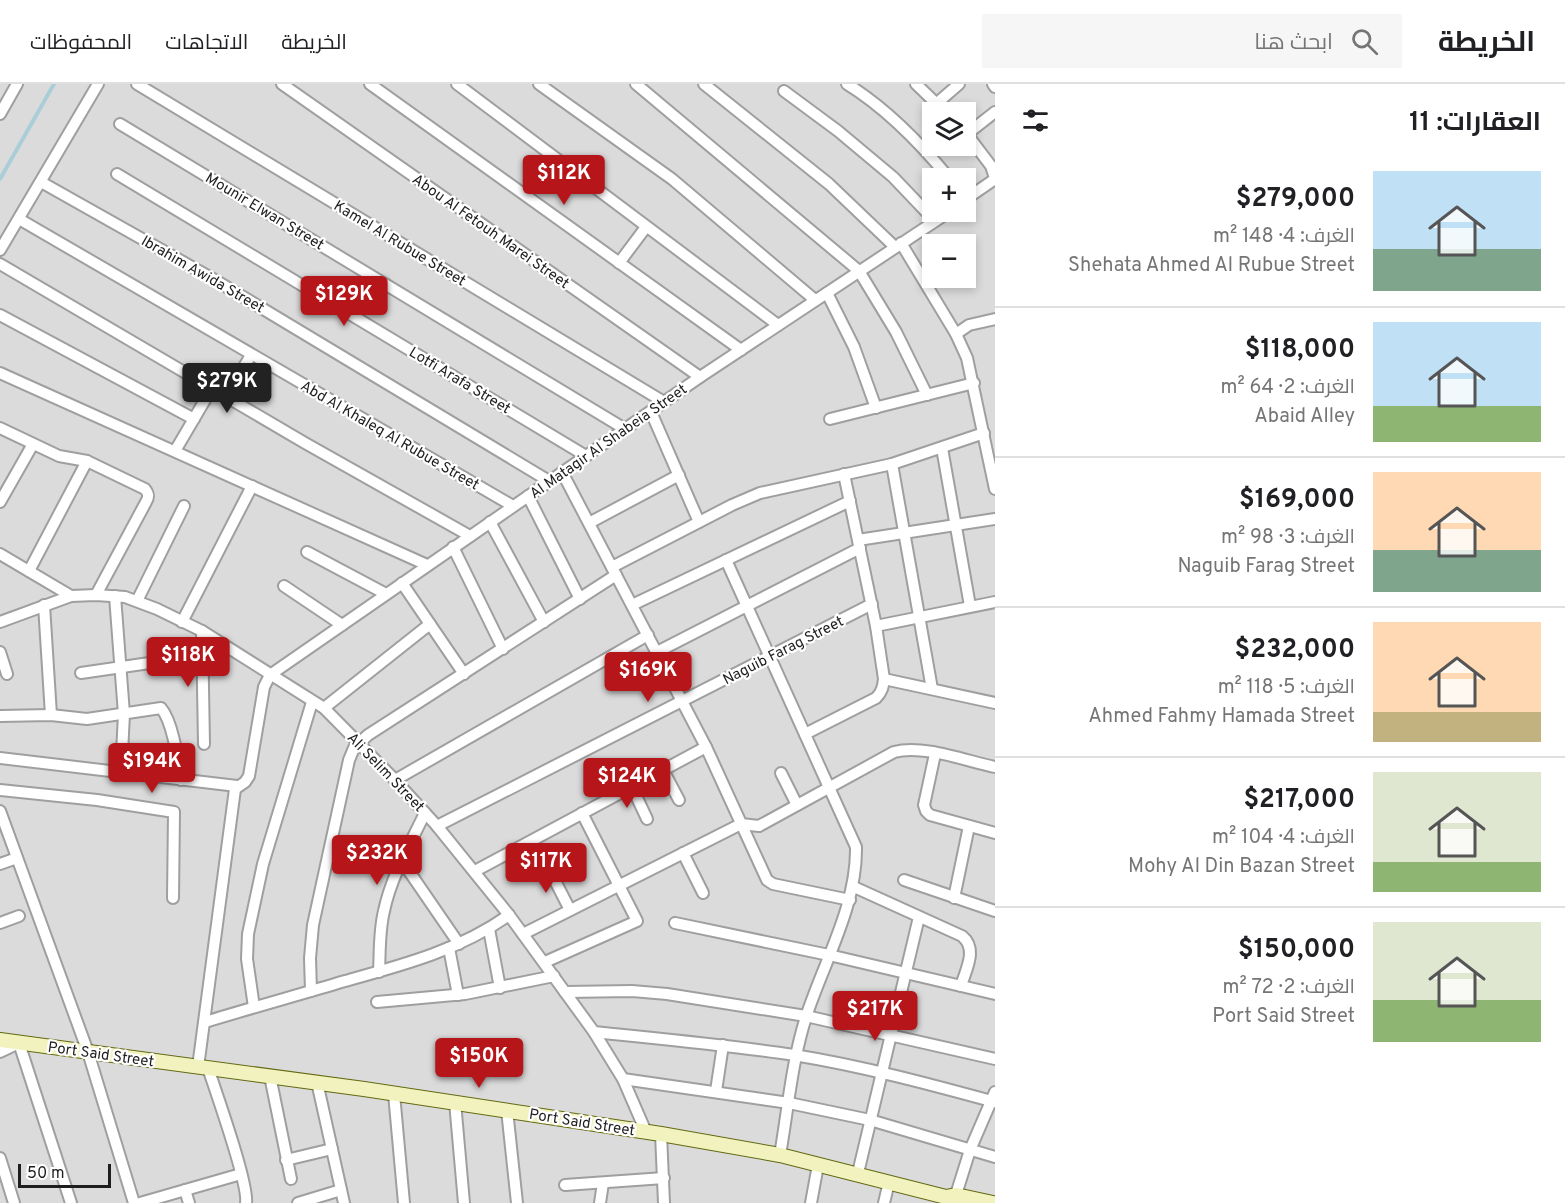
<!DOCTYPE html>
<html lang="ar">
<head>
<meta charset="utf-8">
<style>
  :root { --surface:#fff; --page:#f6f6f6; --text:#202124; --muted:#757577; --line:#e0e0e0; --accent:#b61619 }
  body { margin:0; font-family:Overpass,Cairo,sans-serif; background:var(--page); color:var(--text); direction:rtl; height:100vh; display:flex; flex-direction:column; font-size:22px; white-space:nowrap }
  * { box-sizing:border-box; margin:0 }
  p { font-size:20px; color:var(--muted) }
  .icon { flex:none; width:33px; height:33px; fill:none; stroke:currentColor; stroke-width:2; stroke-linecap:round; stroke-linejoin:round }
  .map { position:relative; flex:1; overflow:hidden; direction:ltr }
  .panel { display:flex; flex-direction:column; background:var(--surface); width:570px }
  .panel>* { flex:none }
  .tools { position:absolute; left:922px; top:18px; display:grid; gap:12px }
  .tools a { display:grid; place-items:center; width:54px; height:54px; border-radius:0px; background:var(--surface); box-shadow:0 3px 9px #0003; font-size:30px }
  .scale { position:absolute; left:18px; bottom:15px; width:93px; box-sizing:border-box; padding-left:6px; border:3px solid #1e1e1e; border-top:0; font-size:16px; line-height:21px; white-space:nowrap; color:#1e1e1e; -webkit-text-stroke:4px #fff; paint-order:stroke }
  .price { position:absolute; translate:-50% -51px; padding:0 14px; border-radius:6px; background:var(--accent); color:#fff; font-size:20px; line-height:39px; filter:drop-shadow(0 2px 3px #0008) }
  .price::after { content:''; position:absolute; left:50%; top:36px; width:18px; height:14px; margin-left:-9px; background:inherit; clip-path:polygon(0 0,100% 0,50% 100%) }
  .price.selected { background:#222; color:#fff }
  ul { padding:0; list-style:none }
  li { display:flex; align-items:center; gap:18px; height:150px; padding:0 24px }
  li+li { border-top:2px solid var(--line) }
  li span { display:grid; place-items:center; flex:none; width:168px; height:120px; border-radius:0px; color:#555 }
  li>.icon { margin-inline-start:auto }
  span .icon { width:72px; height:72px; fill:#fffc; stroke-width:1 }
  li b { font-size:26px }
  h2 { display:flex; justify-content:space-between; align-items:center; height:72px; padding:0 24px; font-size:26px }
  header { display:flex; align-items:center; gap:36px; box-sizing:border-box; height:84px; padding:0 30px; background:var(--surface); border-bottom:2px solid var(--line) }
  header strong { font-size:28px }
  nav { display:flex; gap:33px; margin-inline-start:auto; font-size:21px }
  .search { width:420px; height:54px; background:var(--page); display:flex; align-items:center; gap:15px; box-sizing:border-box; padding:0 21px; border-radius:0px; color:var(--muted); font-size:22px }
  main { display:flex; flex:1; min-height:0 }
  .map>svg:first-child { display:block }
  .residential { fill:#dcdbdb; fill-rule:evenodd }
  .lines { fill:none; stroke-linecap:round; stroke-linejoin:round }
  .stream { stroke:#aaced7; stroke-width:4 }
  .street-casing { stroke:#9f9f9f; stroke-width:14 }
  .secondary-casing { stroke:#626911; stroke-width:16 }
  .street { stroke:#fff; stroke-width:10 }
  .secondary { stroke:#f1f2be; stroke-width:14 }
  .labels { text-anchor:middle; stroke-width:4.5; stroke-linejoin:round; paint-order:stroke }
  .street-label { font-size:15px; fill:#1e1e1e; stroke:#fff }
</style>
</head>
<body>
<header>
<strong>الخريطة</strong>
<div class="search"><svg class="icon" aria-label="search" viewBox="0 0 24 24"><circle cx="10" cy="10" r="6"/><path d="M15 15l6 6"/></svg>ابحث هنا</div>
<nav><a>الخريطة</a><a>الاتجاهات</a><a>المحفوظات</a></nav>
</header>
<main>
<section class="panel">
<h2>العقارات: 11<svg class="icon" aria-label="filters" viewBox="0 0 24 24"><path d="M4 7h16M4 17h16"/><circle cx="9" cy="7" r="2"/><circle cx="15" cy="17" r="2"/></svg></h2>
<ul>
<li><span style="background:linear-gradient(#bfe0f5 65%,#7fa58c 0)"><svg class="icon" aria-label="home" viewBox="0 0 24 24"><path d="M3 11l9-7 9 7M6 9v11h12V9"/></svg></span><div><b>$279,000</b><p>الغرف: 4 · 148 m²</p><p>Shehata Ahmed Al Rubue Street</p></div></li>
<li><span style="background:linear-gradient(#bfe0f5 70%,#8fb573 0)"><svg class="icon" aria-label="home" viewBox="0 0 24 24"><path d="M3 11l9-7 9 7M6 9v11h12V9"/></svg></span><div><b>$118,000</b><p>الغرف: 2 · 64 m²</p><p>Abaid Alley</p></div></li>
<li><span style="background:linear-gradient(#ffd9b3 65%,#7fa58c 0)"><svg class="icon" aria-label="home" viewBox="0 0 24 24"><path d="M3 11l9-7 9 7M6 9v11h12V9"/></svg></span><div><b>$169,000</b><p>الغرف: 3 · 98 m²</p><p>Naguib Farag Street</p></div></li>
<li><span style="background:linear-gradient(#ffd9b3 75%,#c2b280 0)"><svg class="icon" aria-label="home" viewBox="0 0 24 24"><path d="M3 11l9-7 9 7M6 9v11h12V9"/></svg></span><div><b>$232,000</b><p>الغرف: 5 · 118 m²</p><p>Ahmed Fahmy Hamada Street</p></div></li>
<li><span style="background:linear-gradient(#dfe7d0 75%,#8fb573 0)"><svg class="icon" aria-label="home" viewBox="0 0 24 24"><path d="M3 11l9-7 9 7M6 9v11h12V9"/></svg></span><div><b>$217,000</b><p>الغرف: 4 · 104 m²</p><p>Mohy Al Din Bazan Street</p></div></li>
<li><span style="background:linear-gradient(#dfe7d0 65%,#8fb573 0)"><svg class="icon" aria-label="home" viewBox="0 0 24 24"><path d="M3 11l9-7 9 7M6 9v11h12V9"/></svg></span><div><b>$150,000</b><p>الغرف: 2 · 72 m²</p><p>Port Said Street</p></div></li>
</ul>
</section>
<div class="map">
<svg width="995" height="1119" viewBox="0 0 995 1119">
  <rect width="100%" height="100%" fill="#eeebe5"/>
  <path class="residential" d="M 0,0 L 995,0 L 995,1119 L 0,1119 ZM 933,28 L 966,28 L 966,62 L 933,62 ZM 933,94 L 966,94 L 966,128 L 933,128 ZM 933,160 L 966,160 L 966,194 L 933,194 Z"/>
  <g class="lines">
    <path class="stream" d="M 0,95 L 54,0"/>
    <g class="street-casing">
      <g id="street">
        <path d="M 137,0 L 664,318"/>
        <path d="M 282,0 L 700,293"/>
        <path d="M 370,0 L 741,266"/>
        <path d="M 457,0 L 778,241"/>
        <path d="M 539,0 L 672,95 L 815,216"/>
        <path d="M 636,0 L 859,187 L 896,248 L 927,311"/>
        <path d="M 704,0 L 829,100 L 895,163"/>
        <path d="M 847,0 C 886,24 920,59 949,94"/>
        <path d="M 916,0 L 945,28"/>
        <path d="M 993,0 L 995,3"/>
        <path d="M 784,7 L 838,47 L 893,93 L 935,137"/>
        <path d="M 936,20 L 959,0"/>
        <path d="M 0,30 L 17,0"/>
        <path d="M 120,40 L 625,345"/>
        <path d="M 966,49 L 991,82 L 995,94"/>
        <path d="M 967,50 L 995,28"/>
        <path d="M 117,90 L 586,372"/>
        <path d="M 41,98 L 215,196 L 549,397"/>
        <path d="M 966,115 L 995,95"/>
        <path d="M 19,135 L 513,422"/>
        <path d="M 901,159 L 956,250 L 967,274 L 995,405"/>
        <path d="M 0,166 L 98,0"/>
        <path d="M 619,179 L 646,143"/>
        <path d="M 0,180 L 305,359 L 470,452"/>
        <path d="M 827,209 L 854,263 L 876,324"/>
        <path d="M 0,231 L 194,335"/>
        <path d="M 956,250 L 969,241 L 995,235"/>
        <path d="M 0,289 L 427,481"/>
        <path d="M 226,313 L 251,271"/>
        <path d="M 651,328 L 699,438"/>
        <path d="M 830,335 L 974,299"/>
        <path d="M 0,344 L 59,372 L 87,377 L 145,405 C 149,410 149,413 146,418 L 96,511"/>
        <path d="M 942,364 L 970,522"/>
        <path d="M 175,367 L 212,304"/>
        <path d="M 892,380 L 932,605"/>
        <path d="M 562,388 L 706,663 L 767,796 L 773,800 L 850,816"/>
        <path d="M 528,412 L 580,515"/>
        <path d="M 0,418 L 33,360"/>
        <path d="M 490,438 L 544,538"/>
        <path d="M 589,439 L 679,391"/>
        <path d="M 858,456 L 995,435"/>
        <path d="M 453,463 L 503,565"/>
        <path d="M 307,468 L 386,510"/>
        <path d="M 0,470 L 71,512"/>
        <path d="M 726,476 L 856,763 C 857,821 825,876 807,930 C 792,975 788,1025 780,1071"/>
        <path d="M 612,483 L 732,421 L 760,409 L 892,380 L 984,349"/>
        <path d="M 29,487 L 87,377"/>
        <path d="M 402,499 L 464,590"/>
        <path d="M 284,502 L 342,541"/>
        <path d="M 115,512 L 124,630 L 121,689"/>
        <path d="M 137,517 L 184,422"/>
        <path d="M 44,521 L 51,631"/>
        <path d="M 632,521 L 850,417"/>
        <path d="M 0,538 L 71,512 L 96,511 L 125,513 L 157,525 L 202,547 L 324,624 L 395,696 L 437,742 L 509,831 L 594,948 L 623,995 L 646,1048"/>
        <path d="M 182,538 L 252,402"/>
        <path d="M 876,542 L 995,518"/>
        <path d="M 202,547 L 204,660"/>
        <path d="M 0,568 L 7,590"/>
        <path d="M 657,568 L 860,464"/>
        <path d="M 81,589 L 170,576"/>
        <path d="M 884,595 L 995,619"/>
        <path d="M 324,624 L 430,540"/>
        <path d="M 0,632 L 51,631 L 87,635 L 161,624 C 173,638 178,677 181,696"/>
        <path d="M 805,650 L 876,614 C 882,608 883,603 884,595 L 876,542 L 844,390"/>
        <path d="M 935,670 L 924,721 L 926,727 L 930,731 L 995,749"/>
        <path d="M 0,674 L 237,702"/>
        <path d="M 663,686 L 679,716"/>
        <path d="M 781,689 L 797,721"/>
        <path d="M 395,696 L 648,551"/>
        <path d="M 632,703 L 647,735"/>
        <path d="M 0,706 L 97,716 L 174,728 L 173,814"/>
        <path d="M 0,727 L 88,968 L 134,1119"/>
        <path d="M 437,742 L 872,520"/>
        <path d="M 683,769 L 703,809"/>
        <path d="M 402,777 L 459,860"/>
        <path d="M 0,780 L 17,774"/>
        <path d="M 547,781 L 570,826"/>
        <path d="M 475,787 L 706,663"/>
        <path d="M 904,796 L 995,827"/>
        <path d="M 854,803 L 962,852 C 978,865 966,885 961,902"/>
        <path d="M 954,814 L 969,742"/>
        <path d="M 0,839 L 19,832"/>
        <path d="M 675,839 L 829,871 L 995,910"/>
        <path d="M 489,845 L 500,904"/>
        <path d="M 523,850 L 741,740 L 759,742 L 894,668 C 923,660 966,677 995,683"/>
        <path d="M 449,864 L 458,911"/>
        <path d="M 545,878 L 637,837 L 582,729"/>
        <path d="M 379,888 C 380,868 379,847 384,827 C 391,793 410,760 425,729"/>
        <path d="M 311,907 L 310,874 L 313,841 L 349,676 L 354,664 L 368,651 L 616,491"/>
        <path d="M 565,908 L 632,907 L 667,910 L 806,932 L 995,975"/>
        <path d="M 377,918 L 465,910 L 554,892"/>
        <path d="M 254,923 L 247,875 L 248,850 L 263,780 L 312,618"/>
        <path d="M 205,938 C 251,924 298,911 345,897 C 403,881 460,866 509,831"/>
        <path d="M 594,948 C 661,955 728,961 794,971 C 862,982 929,1000 995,1018"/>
        <path d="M 0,968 L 19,959 L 71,1119"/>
        <path d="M 198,983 L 235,705 L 245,698 L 249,692 L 264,603 L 270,591 L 700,293 L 949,128"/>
        <path d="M 208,984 C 216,1008 249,1101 246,1119"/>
        <path d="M 270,992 L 291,1095"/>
        <path d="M 623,995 L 789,1019 L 870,1036 L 995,1073"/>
        <path d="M 317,998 L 344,1119"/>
        <path d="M 716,1007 L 723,961"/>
        <path d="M 394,1010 L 404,1119"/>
        <path d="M 455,1018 L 464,1119"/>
        <path d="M 507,1026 L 517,1119"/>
        <path d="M 661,1050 L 664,1119"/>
        <path d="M 0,1074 L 14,1119"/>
        <path d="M 286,1076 L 332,1065"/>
        <path d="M 858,1089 L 919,833"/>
        <path d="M 565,1101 L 664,1094"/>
        <path d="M 185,1106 L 189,1119"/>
        <path d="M 954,1117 L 970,1066 L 995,1008"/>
        <path d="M 140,1119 L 241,1090"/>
        <path d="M 298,1119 L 341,1106"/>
        <path d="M 600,1119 L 603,1099"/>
        <path d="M 811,1119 L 818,1081"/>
        <path d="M 884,1119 L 889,1098"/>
      </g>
    </g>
    <g class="secondary-casing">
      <g id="secondary">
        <path d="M 0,956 L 364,1005 L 661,1050 L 780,1071 L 946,1113 L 953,1119"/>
        <path d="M 946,1113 L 956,1111 L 993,1119"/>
      </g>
    </g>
    <use href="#street" class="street"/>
    <use href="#secondary" class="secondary"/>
  </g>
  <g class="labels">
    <g class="street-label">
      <text transform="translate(265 127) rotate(31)" y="5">Mounir Elwan Street</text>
      <text transform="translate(491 147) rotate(35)" y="5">Abou Al Fetouh Marei Street</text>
      <text transform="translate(400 159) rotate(31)" y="5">Kamel Al Rubue Street</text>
      <text transform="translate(203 190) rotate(30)" y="5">Ibrahim Awida Street</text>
      <text transform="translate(460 296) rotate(31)" y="5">Lotfi Arafa Street</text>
      <text transform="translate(390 351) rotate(30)" y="5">Abd Al Khaleq Al Rubue Street</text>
      <text transform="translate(608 357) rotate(-35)" y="5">Al Matagir Al Shabeia Street</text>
      <text transform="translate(783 566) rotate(-27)" y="5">Naguib Farag Street</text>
      <text transform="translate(386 688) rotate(46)" y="5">Ali Selim Street</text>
      <text transform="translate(101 970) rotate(8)" y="5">Port Said Street</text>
      <text transform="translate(582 1038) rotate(9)" y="5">Port Said Street</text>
    </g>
  </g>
</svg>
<div class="tools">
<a><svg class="icon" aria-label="layers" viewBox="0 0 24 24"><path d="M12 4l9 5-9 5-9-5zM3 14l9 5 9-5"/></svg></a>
<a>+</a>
<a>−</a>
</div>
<div class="scale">50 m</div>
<b class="price" style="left:564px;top:122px">$112K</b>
<b class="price" style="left:344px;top:243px">$129K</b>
<b class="price selected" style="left:227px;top:330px">$279K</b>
<b class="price" style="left:188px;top:604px">$118K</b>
<b class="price" style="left:648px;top:619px">$169K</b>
<b class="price" style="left:152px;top:710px">$194K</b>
<b class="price" style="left:627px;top:725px">$124K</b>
<b class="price" style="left:377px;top:802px">$232K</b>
<b class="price" style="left:546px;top:810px">$117K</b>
<b class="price" style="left:875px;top:958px">$217K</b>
<b class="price" style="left:479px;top:1005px">$150K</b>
</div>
</main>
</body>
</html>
